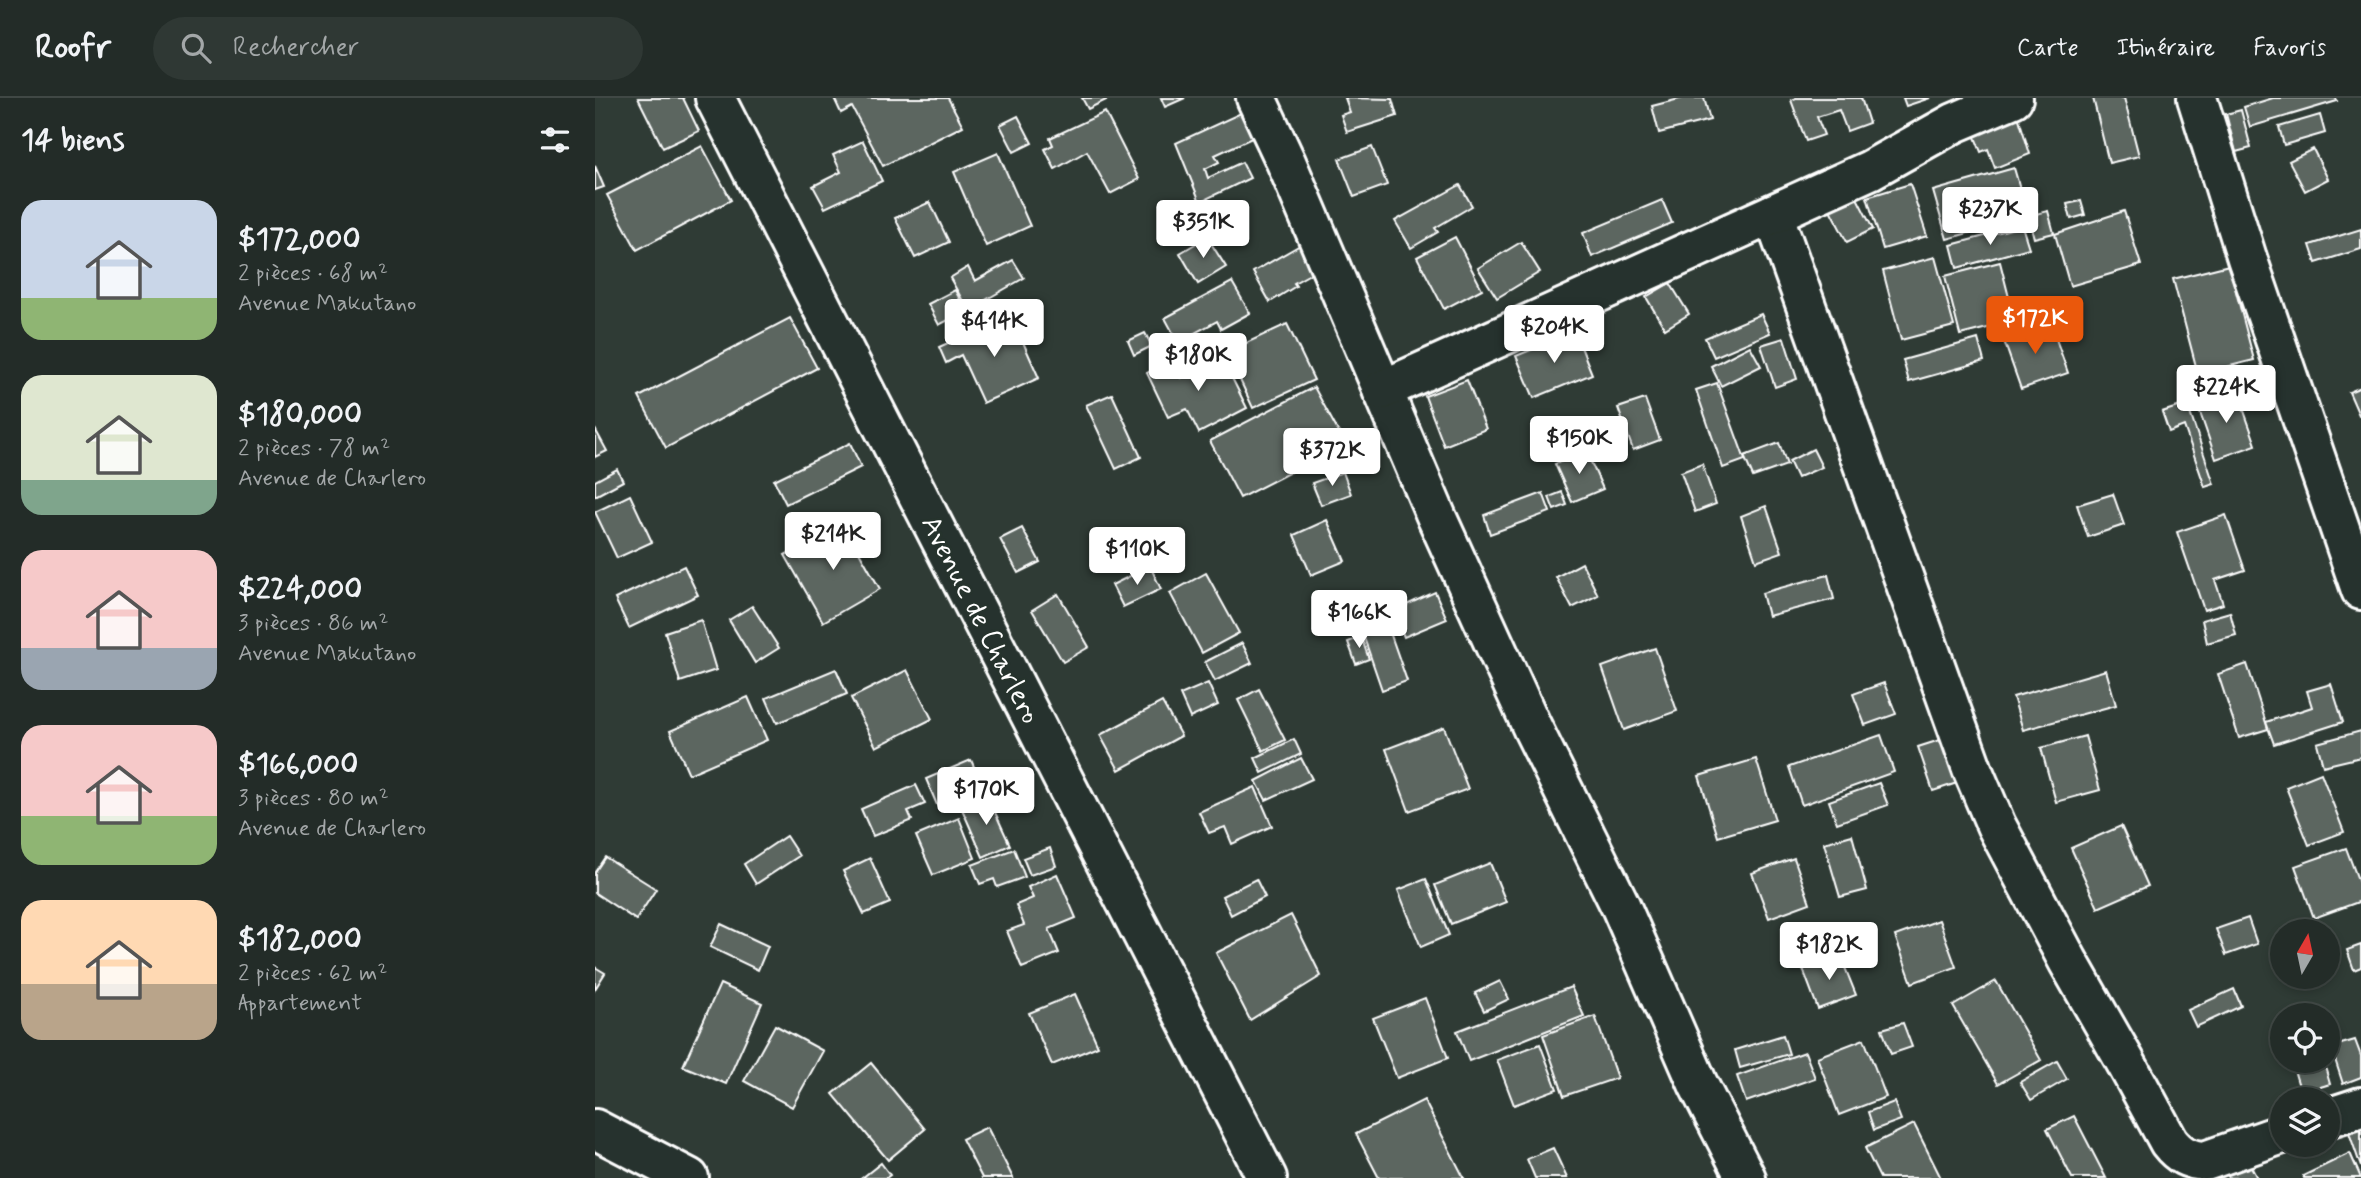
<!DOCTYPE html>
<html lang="fr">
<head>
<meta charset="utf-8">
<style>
  :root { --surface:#232c28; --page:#2f3834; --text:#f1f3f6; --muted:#a3a7a8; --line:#404845; --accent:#ea580c }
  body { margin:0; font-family:Mynerve,sans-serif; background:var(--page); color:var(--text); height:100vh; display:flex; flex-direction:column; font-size:26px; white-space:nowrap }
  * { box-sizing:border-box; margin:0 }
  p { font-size:23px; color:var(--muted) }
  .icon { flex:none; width:38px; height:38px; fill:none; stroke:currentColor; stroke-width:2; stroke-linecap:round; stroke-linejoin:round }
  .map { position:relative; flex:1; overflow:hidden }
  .drawer { display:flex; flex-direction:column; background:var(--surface); width:595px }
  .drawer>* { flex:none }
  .needle { width:46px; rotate:9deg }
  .fabs { position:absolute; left:1675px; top:821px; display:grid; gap:14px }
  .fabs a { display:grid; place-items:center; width:70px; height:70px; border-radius:50%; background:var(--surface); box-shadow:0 4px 10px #0003,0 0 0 2px var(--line); font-size:35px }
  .price { position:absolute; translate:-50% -60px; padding:0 16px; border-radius:7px; background:#fff; color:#222; font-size:23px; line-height:46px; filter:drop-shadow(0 2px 4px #0008) }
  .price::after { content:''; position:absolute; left:50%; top:42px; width:21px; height:16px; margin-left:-10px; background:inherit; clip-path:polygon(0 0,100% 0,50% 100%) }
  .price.on { background:var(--accent); color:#fff }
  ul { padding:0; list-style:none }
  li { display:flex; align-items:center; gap:21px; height:175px; padding:0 21px }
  li span { display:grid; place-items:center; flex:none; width:196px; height:140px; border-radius:21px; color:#555 }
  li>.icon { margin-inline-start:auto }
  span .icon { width:84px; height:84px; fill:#fffc; stroke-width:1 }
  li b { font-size:30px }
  h2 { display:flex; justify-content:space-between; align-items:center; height:84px; padding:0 21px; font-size:30px }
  header { display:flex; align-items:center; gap:42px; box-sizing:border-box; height:98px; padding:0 35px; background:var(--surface); border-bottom:2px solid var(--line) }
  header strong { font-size:33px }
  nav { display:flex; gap:38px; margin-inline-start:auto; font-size:24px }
  .search { width:490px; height:63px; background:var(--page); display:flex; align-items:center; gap:18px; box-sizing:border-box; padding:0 24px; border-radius:38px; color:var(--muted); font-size:26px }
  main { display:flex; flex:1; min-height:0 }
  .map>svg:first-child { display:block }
  .building { fill:#5b6661; stroke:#fff; stroke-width:2 }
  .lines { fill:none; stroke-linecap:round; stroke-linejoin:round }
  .street-casing { stroke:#fff; stroke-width:44 }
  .street { stroke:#26332d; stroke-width:38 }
  .labels { text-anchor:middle; stroke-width:5; stroke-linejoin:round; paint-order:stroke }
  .street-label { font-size:28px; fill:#fff; stroke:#26332d }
</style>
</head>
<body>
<header>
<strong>Roofr</strong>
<div class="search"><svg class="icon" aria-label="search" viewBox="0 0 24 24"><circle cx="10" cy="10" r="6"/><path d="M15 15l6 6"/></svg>Rechercher</div>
<nav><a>Carte</a><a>Itinéraire</a><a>Favoris</a></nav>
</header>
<main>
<section class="drawer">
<h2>14 biens<svg class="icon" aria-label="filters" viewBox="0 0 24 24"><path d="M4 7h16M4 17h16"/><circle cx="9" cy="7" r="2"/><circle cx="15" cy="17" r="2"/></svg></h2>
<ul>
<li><span style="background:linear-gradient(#c9d6e8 70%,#8fb573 0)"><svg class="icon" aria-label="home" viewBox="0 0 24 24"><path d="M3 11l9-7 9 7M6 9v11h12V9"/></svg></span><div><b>$172,000</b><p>2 pièces · 68 m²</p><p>Avenue Makutano</p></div></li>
<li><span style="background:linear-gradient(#dfe7d0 75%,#7fa58c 0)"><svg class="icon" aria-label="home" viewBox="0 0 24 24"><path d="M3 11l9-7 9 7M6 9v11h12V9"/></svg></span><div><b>$180,000</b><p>2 pièces · 78 m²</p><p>Avenue de Charlero</p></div></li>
<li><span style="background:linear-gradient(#f6c9c9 70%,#9aa5b1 0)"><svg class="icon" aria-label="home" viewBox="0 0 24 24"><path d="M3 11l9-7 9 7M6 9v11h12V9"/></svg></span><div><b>$224,000</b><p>3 pièces · 86 m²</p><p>Avenue Makutano</p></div></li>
<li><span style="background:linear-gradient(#f6c9c9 65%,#8fb573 0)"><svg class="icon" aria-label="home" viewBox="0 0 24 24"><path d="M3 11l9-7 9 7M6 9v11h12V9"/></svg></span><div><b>$166,000</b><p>3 pièces · 80 m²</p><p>Avenue de Charlero</p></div></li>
<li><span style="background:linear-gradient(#ffd9b3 60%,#b9a48a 0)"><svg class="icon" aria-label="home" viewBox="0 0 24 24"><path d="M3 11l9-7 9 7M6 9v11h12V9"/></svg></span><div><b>$182,000</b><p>2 pièces · 62 m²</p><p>Appartement</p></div></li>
</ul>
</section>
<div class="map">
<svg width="1766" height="1080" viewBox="0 0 1766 1080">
  <rect width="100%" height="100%" fill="#2f3b35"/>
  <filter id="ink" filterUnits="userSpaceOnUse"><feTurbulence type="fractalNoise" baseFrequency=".0143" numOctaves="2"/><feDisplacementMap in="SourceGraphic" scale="14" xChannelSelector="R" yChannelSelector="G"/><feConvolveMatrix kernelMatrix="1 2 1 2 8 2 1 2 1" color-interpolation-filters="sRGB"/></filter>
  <g filter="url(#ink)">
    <g class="building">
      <path d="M 43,0 L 88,0 L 104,33 L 68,50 Z"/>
      <path d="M 239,0 L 353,0 L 368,28 L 288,68 L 257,9 L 246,15 Z"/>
      <path d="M 487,0 L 515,0 L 493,11 Z"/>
      <path d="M 566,0 L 590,0 L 570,9 Z"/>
      <path d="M 750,0 L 797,1 L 802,18 L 752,34 L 746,17 L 755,14 Z"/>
      <path d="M 1088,0 L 1109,0 L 1115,22 L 1064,35 L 1057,8 Z"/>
      <path d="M 1201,0 L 1266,0 L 1274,25 L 1252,33 L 1244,12 L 1222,19 L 1229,37 L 1211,43 L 1196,2 Z"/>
      <path d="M 1308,0 L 1335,0 L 1311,8 Z"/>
      <path d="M 1498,0 L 1529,0 L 1544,58 L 1514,65 Z"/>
      <path d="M 1678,0 L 1741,0 L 1742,3 L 1655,29 L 1649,9 Z"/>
      <path d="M 1420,8 L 1435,56 L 1400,70 L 1393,51 L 1386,54 L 1374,24 Z"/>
      <path d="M 1646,12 L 1656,50 L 1641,54 L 1631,16 Z"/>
      <path d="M 510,14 L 544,81 L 515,96 L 492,53 L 460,71 L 450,51 L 458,47 L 455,40 Z"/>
      <path d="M 646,15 L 657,40 L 620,57 L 624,64 L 610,71 L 613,80 L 647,64 L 655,80 L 605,104 L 581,45 Z"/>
      <path d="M 1725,17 L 1730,35 L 1689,47 L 1684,29 Z"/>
      <path d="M 423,18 L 437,45 L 419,54 L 405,27 Z"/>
      <path d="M 268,43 L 287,83 L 230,110 L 218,88 L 246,74 L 238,57 Z"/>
      <path d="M 107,48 L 136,102 L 42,152 L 12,97 Z"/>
      <path d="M 777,49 L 792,87 L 759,99 L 744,61 Z"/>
      <path d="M 1718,51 L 1733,81 L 1710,93 L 1694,63 Z"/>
      <path d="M 403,55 L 435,128 L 391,148 L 359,74 Z"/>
      <path d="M 0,68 L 9,89 L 0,92 Z"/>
      <path d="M 1419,70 L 1433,118 L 1352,141 L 1338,93 Z"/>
      <path d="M 1315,86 L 1332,138 L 1288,151 L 1272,99 Z"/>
      <path d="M 865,87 L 877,108 L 840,130 L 843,134 L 816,150 L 800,123 Z"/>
      <path d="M 1257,90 L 1278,131 L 1252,144 L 1231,104 Z"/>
      <path d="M 1067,102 L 1077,125 L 997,159 L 988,135 Z"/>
      <path d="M 1486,103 L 1490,117 L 1476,121 L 1472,106 Z"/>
      <path d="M 335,104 L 354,144 L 320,160 L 300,120 Z"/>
      <path d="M 1453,113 L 1459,135 L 1439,140 L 1433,118 Z"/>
      <path d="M 1529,113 L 1546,167 L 1475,188 L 1460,136 Z"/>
      <path d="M 1427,128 L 1434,150 L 1362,170 L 1356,147 Z"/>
      <path d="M 1766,131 L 1766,151 L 1721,165 L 1715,147 Z"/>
      <path d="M 612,139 L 631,169 L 603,186 L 585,155 Z"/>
      <path d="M 860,139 L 887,191 L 849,211 L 822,159 Z"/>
      <path d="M 926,144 L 945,174 L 902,200 L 883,170 Z"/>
      <path d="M 707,146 L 722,172 L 699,185 L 701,188 L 675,204 L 658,174 Z"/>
      <path d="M 1340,159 L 1359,228 L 1306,242 L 1288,173 Z"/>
      <path d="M 418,162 L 429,180 L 373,212 L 355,180 L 373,169 L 380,183 Z"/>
      <path d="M 1405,164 L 1420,223 L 1365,237 L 1350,178 Z"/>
      <path d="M 1634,167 L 1659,262 L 1603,276 L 1578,181 Z"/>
      <path d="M 637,184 L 655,215 L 626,231 L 622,223 L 583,244 L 570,220 Z"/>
      <path d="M 1075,185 L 1094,216 L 1070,231 L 1051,199 Z"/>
      <path d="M 360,192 L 371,213 L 344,227 L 333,206 Z"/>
      <path d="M 1166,216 L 1175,235 L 1119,259 L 1110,240 Z"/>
      <path d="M 416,217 L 444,280 L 388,305 L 366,257 L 351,265 L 344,249 Z"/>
      <path d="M 195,220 L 222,270 L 71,350 L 44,299 Z"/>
      <path d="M 1455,224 L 1473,275 L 1426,291 L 1408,240 Z"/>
      <path d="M 692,226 L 719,282 L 658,310 L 632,254 Z"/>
      <path d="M 980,234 L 997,276 L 939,300 L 921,258 Z"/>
      <path d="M 550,235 L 557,248 L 539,257 L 533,243 Z"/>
      <path d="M 1189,240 L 1202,281 L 1180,289 L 1166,247 Z"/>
      <path d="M 1383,241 L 1389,263 L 1314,284 L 1308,262 Z"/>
      <path d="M 1155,248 L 1166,268 L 1126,288 L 1116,268 Z"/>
      <path d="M 627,260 L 652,310 L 604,335 L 592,311 L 573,319 L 552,275 L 578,262 L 586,280 Z"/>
      <path d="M 872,282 L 891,331 L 849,348 L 830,298 Z"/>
      <path d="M 1122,285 L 1150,362 L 1128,370 L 1101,292 Z"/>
      <path d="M 719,289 L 750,346 L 645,400 L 615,343 Z"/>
      <path d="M 1766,289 L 1766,316 L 1764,317 L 1754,294 Z"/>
      <path d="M 1642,293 L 1661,347 L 1621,361 L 1602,306 Z"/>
      <path d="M 517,296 L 546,359 L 521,371 L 491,307 Z"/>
      <path d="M 1050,301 L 1065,342 L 1038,352 L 1023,310 Z"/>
      <path d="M 1592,306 L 1619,386 L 1610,389 L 1589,328 L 1574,334 L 1567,314 Z"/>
      <path d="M 0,331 L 12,353 L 0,359 Z"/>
      <path d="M 255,345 L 266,369 L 191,406 L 179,382 Z"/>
      <path d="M 1184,345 L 1192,367 L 1158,379 L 1149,358 Z"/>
      <path d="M 1218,351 L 1227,369 L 1202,380 L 1194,363 Z"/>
      <path d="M 991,353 L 1008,391 L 977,404 L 960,366 Z"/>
      <path d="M 1107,366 L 1121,406 L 1100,414 L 1086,374 Z"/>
      <path d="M 22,371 L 28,383 L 0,398 L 0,383 Z"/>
      <path d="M 748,374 L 756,396 L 726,407 L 717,385 Z"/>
      <path d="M 967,394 L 972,407 L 959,412 L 954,399 Z"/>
      <path d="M 948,395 L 955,414 L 895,436 L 889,417 Z"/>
      <path d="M 1518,396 L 1529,427 L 1493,439 L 1482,407 Z"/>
      <path d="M 35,397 L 57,444 L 22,460 L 0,414 Z"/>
      <path d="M 1171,408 L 1187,454 L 1161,463 L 1146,418 Z"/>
      <path d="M 1631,417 L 1650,472 L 1620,482 L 1628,506 L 1609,512 L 1582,434 Z"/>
      <path d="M 732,422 L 750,463 L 716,477 L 699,437 Z"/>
      <path d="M 248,425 L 285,491 L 228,524 L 190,457 Z"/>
      <path d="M 427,430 L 445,464 L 423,475 L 405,441 Z"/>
      <path d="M 987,465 L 1003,497 L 977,510 L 961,479 Z"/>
      <path d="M 89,468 L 103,497 L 34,530 L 20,501 Z"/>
      <path d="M 555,468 L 566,491 L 528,509 L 517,487 Z"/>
      <path d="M 611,475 L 644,535 L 607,555 L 575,495 Z"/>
      <path d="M 1233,477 L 1239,501 L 1173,518 L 1167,495 Z"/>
      <path d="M 840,494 L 852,521 L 809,539 L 798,513 Z"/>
      <path d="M 463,496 L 494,549 L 468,564 L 437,512 Z"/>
      <path d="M 157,508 L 184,550 L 160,565 L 134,522 Z"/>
      <path d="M 1635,514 L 1641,537 L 1612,545 L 1607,522 Z"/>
      <path d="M 790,520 L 812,583 L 787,592 L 765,528 Z"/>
      <path d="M 106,522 L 121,572 L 85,584 L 70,534 Z"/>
      <path d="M 766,539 L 774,561 L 761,566 L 753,544 Z"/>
      <path d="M 647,545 L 657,565 L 620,583 L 610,564 Z"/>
      <path d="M 1060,550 L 1082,613 L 1029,632 L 1007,569 Z"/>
      <path d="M 1652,566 L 1673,631 L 1644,640 L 1623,576 Z"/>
      <path d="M 241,571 L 252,596 L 182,625 L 171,600 Z"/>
      <path d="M 312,572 L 337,621 L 281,649 L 256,600 Z"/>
      <path d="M 1511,572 L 1521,607 L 1428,632 L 1418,599 Z"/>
      <path d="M 613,585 L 623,607 L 595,620 L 585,597 Z"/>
      <path d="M 1289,585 L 1301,616 L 1270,627 L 1258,596 Z"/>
      <path d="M 1736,586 L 1748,624 L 1679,646 L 1671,624 L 1717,609 L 1712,593 Z"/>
      <path d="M 664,591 L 690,642 L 668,653 L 643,602 Z"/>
      <path d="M 153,599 L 172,642 L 94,676 L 75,633 Z"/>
      <path d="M 567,604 L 586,638 L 524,672 L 505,637 Z"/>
      <path d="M 849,629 L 873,691 L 814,713 L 791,651 Z"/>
      <path d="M 1766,633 L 1766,659 L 1728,668 L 1722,645 Z"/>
      <path d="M 1286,637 L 1299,674 L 1207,707 L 1194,669 Z"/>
      <path d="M 1490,638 L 1505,692 L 1461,704 L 1446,650 Z"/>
      <path d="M 1351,640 L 1365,684 L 1338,693 L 1323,649 Z"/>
      <path d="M 699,641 L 706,656 L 667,675 L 660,660 Z"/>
      <path d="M 706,660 L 717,681 L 671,702 L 661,683 Z"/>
      <path d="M 1161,661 L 1180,722 L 1123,739 L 1104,678 Z"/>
      <path d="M 376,662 L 387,687 L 342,707 L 331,681 Z"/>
      <path d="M 1726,675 L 1749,734 L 1714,747 L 1691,689 Z"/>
      <path d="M 1284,685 L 1293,707 L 1242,725 L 1234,703 Z"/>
      <path d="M 321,687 L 330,706 L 313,713 L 317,722 L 278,738 L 266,711 Z"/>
      <path d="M 660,689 L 677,728 L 637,746 L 630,729 L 614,735 L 604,714 Z"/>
      <path d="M 393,699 L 415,747 L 388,759 L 367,711 Z"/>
      <path d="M 364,720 L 380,760 L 338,777 L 321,738 Z"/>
      <path d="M 1526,728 L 1553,788 L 1503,810 L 1476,750 Z"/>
      <path d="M 1257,737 L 1272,792 L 1245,799 L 1229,745 Z"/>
      <path d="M 191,738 L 204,758 L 161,786 L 149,766 Z"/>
      <path d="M 455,750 L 461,768 L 435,777 L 428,760 Z"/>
      <path d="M 1751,750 L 1766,790 L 1766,803 L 1719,820 L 1700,768 Z"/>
      <path d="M 419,751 L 430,779 L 402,789 L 399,781 L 385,786 L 377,767 Z"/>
      <path d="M 10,759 L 61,791 L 41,822 L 0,795 L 0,774 Z"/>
      <path d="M 275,760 L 295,805 L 269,816 L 248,773 Z"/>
      <path d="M 1199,760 L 1215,805 L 1174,820 L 1157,775 Z"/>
      <path d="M 895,765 L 911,804 L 856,826 L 840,787 Z"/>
      <path d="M 462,776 L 481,820 L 454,831 L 464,855 L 427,870 L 412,833 L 429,827 L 421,807 L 438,800 L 433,789 Z"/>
      <path d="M 661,781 L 670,799 L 636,817 L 627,798 Z"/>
      <path d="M 831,781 L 854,837 L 826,849 L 803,792 Z"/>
      <path d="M 696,817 L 726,878 L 655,922 L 621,855 Z"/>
      <path d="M 1653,820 L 1662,846 L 1631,857 L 1621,831 Z"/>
      <path d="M 1344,822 L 1361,869 L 1317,885 L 1300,838 Z"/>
      <path d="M 126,826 L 173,848 L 163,872 L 115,849 Z"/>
      <path d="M 1766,847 L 1766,869 L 1759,872 L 1752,852 Z"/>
      <path d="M 1245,857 L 1261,897 L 1223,911 L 1208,871 Z"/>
      <path d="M 0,869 L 10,875 L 0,891 Z"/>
      <path d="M 905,883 L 914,901 L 889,913 L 880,895 Z"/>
      <path d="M 1401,883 L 1446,962 L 1403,986 L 1358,908 Z"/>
      <path d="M 125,886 L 167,905 L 131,986 L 88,968 Z"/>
      <path d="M 976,889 L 989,918 L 874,963 L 862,933 Z"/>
      <path d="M 1639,891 L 1646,908 L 1601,929 L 1593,912 Z"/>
      <path d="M 480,896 L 503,948 L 457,967 L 434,915 Z"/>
      <path d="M 830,900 L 853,960 L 802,980 L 778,920 Z"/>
      <path d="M 1000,918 L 1022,980 L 969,998 L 948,937 Z"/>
      <path d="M 1308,925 L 1317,949 L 1296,956 L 1287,931 Z"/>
      <path d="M 180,927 L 228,953 L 197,1009 L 149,983 Z"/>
      <path d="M 1188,937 L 1194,956 L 1145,970 L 1140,952 Z"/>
      <path d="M 1269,941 L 1291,999 L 1244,1017 L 1222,959 Z"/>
      <path d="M 1760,942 L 1766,958 L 1766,979 L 1748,986 L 1736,949 Z"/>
      <path d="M 945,946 L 962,991 L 919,1007 L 902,962 Z"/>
      <path d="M 1210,954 L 1220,980 L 1151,1004 L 1142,978 Z"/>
      <path d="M 1696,962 L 1728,962 L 1735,986 L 1706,995 Z"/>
      <path d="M 1462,963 L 1472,981 L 1436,1002 L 1425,984 Z"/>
      <path d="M 276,965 L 330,1031 L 293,1062 L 238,996 Z"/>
      <path d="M 829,1002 L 869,1080 L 784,1080 L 761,1036 Z"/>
      <path d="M 1299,1004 L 1306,1022 L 1279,1032 L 1273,1014 Z"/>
      <path d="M 1479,1018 L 1511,1080 L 1477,1080 L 1452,1031 Z"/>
      <path d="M 1766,1018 L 1766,1069 L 1750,1023 Z"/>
      <path d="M 1319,1026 L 1346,1080 L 1285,1080 L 1270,1050 Z"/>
      <path d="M 392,1029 L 418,1080 L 387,1080 L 367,1041 Z"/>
      <path d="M 958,1050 L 972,1080 L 940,1080 L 932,1061 Z"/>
      <path d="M 1649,1055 L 1662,1080 L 1634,1080 L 1627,1066 Z"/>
      <path d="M 1755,1055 L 1766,1080 L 1709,1080 L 1708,1078 Z"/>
      <path d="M 286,1065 L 295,1077 L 291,1080 L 267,1080 Z"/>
    </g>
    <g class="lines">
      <g class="street-casing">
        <g id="street">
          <path d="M 120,0 L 672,1080"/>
          <path d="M 661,0 L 691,64 L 842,420 L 937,629 L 1026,809 L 1103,986 L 1151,1080"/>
          <path d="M 1602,0 L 1652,160 L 1766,492"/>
          <path d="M 1178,116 L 1378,673 L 1401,727 L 1473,863 L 1530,963 L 1574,1044 C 1584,1057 1594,1062 1610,1063 L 1687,1036"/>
          <path d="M 787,292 L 1275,72 L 1359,25 L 1418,0"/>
          <path d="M 1732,1020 L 1766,1009"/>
          <path d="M 0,1031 L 94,1080"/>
        </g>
      </g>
      <use href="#street" class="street"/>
    </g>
  </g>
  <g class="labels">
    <g class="street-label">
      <text transform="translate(387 521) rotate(63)" y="10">Avenue de Charlero</text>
    </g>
  </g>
</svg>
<div class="fabs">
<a><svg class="needle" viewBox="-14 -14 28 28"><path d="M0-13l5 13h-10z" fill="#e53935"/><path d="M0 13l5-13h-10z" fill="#a3a7a8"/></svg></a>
<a><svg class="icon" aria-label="locate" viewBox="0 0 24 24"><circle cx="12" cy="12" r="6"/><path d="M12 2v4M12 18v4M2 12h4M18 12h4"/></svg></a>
<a><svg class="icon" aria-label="layers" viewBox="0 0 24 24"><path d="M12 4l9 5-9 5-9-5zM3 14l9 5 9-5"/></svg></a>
</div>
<b class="price" style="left:1395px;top:149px">$237K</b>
<b class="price" style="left:608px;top:162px">$351K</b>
<b class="price on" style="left:1440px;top:258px">$172K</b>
<b class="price" style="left:399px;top:261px">$414K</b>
<b class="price" style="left:959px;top:267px">$204K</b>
<b class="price" style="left:603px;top:295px">$180K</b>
<b class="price" style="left:1631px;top:327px">$224K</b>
<b class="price" style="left:984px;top:378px">$150K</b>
<b class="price" style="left:737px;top:390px">$372K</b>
<b class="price" style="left:238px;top:474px">$214K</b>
<b class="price" style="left:542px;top:489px">$110K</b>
<b class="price" style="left:764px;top:552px">$166K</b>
<b class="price" style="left:391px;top:729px">$170K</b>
<b class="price" style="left:1234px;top:884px">$182K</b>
</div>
</main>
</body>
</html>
